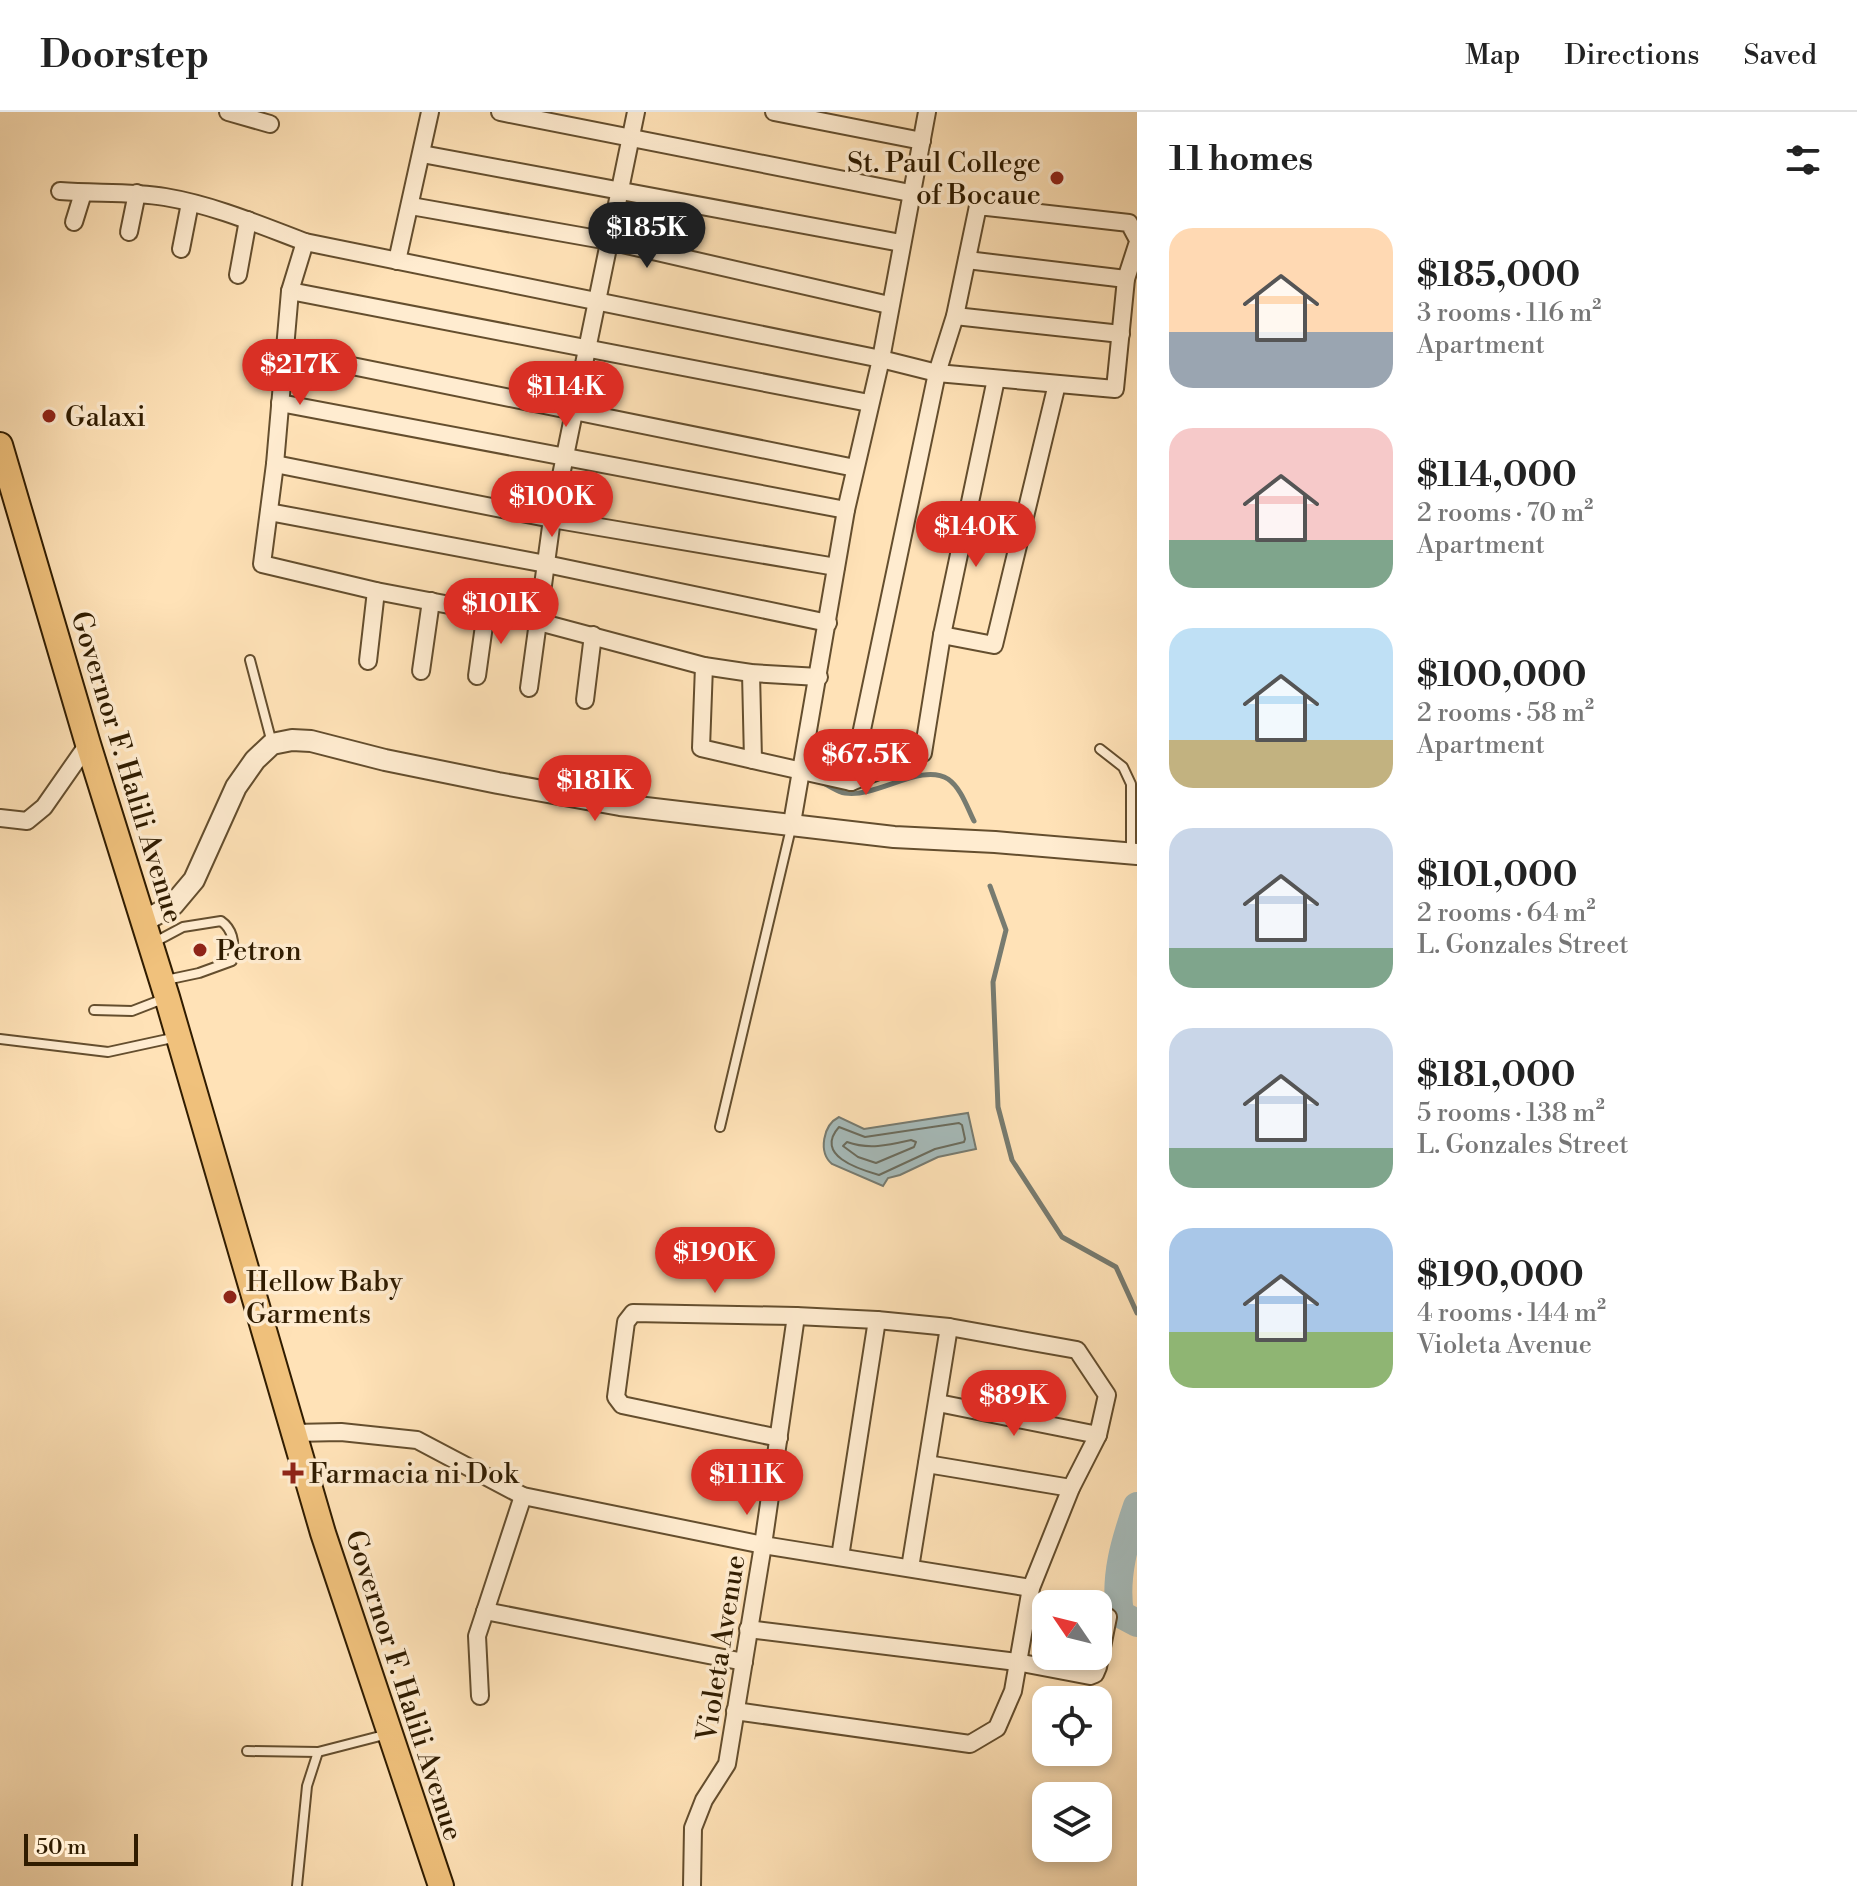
<!DOCTYPE html>
<html lang="en">
<head>
<meta charset="utf-8">
<style>
  :root { --surface:#fff; --page:#f6f6f6; --text:#222; --muted:#767676; --line:#e0e0e0; --accent:#d93025 }
  body { margin:0; font-family:"Libre Bodoni",serif; background:var(--page); color:var(--text); height:100vh; display:flex; flex-direction:column; font-size:30px; white-space:nowrap }
  * { box-sizing:border-box; margin:0 }
  p { font-size:26px; color:var(--muted) }
  .icon { flex:none; width:44px; height:44px; fill:none; stroke:currentColor; stroke-width:2; stroke-linecap:round; stroke-linejoin:round }
  .map { position:relative; flex:1; overflow:hidden }
  .sheet { display:flex; flex-direction:column; background:var(--surface); width:720px }
  .sheet>* { flex:none }
  .needle { width:52px; rotate:305deg }
  .fabs { position:absolute; left:1032px; top:1478px; display:grid; gap:16px }
  .fabs a { display:grid; place-items:center; width:80px; height:80px; border-radius:16px; background:var(--surface); box-shadow:0 4px 12px #0003; font-size:40px }
  .scale { position:absolute; left:24px; bottom:20px; width:114px; box-sizing:border-box; padding-left:8px; border:4px solid #301c00; border-top:0; font-size:22px; line-height:28px; white-space:nowrap; color:#301c00; -webkit-text-stroke:6px #ffecd0; paint-order:stroke }
  .price { position:absolute; translate:-50% -68px; padding:0 18px; border-radius:28px; background:var(--accent); color:#fff; font-size:26px; line-height:52px; filter:drop-shadow(0 2px 4px #0008) }
  .price::after { content:''; position:absolute; left:50%; top:48px; width:24px; height:18px; margin-left:-12px; background:inherit; clip-path:polygon(0 0,100% 0,50% 100%) }
  .price.on { background:#222; color:#fff }
  ul { padding:0; list-style:none }
  li { display:flex; align-items:center; gap:24px; height:200px; padding:0 32px }
  li span { display:grid; place-items:center; flex:none; width:224px; height:160px; border-radius:24px; color:#555 }
  li>.icon { margin-inline-start:auto }
  span .icon { width:96px; height:96px; fill:#fffc; stroke-width:1 }
  li b { font-size:34px }
  h2 { display:flex; justify-content:space-between; align-items:center; height:96px; padding:0 32px; font-size:34px }
  header { display:flex; align-items:center; gap:48px; box-sizing:border-box; height:112px; padding:0 40px; background:var(--surface); border-bottom:2px solid var(--line) }
  header strong { font-size:38px }
  nav { display:flex; gap:44px; margin-inline-start:auto; font-size:28px }
  main { display:flex; flex:1; min-height:0 }
  .map>svg:first-child { display:block }
  .water { fill:#a6bbba; stroke:#777b70; stroke-width:2 }
  .lines { fill:none; stroke-linecap:round; stroke-linejoin:round }
  .shore { stroke:#6b6c5d; stroke-width:2 }
  .stream { stroke:#777b70; stroke-width:5 }
  .river { stroke:#a6bbba; stroke-width:28 }
  .service-casing { stroke:#644e2e; stroke-width:12 }
  .minor-casing { stroke:#644e2e; stroke-width:20 }
  .tertiary-casing { stroke:#644e2e; stroke-width:24 }
  .primary-casing { stroke:#301c00; stroke-width:28 }
  .service { stroke:#ffecd0; stroke-width:8 }
  .minor { stroke:#ffecd0; stroke-width:16 }
  .tertiary { stroke:#ffecd0; stroke-width:20 }
  .primary { stroke:#f0c17c; stroke-width:24 }
  .poi-dot { fill:#8f2418; stroke:#ffecd0; stroke-width:3 }
  .labels { text-anchor:middle; stroke-width:7; stroke-linejoin:round; paint-order:stroke }
  .poi-label { font-size:28px; fill:#301c00; stroke:#ffecd0; text-anchor:start }
  .street-label { font-size:28px; fill:#301c00; stroke:#ffecd0 }
</style>
</head>
<body>
<header>
<strong>Doorstep</strong>
<nav><a>Map</a><a>Directions</a><a>Saved</a></nav>
</header>
<main>
<div class="map">
<svg width="1137" height="1774" viewBox="0 0 1137 1774">
  <rect width="100%" height="100%" fill="#ffe2b7"/>
  <filter id="stains"><feTurbulence type="fractalNoise" baseFrequency=".0025" numOctaves="4"/><feColorMatrix values="0 0 0 0 .2 0 0 0 0 .09 0 0 0 0 .02 0 0 0 .5 -.17"/></filter>
  <radialGradient id="worn" r=".72"><stop offset=".6" stop-color="#630" stop-opacity="0"/><stop offset="1" stop-color="#630" stop-opacity=".3"/></radialGradient>
  <path class="water" d="M 968,1001 L 976,1037 L 938,1045 L 900,1063 L 888,1066 L 883,1074 L 832,1052 C 818,1040 823,1013 839,1005 L 864,1017 Z"/>
  <g class="lines">
    <g class="shore">
      <path d="M 959,1011 L 962,1013 L 965,1027 L 964,1030 L 935,1037 L 879,1063 C 858,1057 814,1043 839,1015 L 865,1025 Z"/>
      <path d="M 911,1028 L 916,1030 L 914,1035 L 876,1051 L 858,1045 L 843,1034 L 847,1030 C 869,1038 889,1033 911,1028 Z"/>
    </g>
    <g class="stream">
      <path d="M 823,671 C 830,674 838,680 845,681 C 878,686 921,650 948,667 C 961,676 967,695 974,709"/>
      <path d="M 990,774 L 1006,818 L 993,870 L 998,995 L 1012,1048 L 1062,1125 L 1116,1155 L 1137,1201"/>
    </g>
    <path class="river" d="M 1137,1394 C 1125,1429 1114,1464 1120,1502 L 1137,1511"/>
    <g class="service-casing">
      <g id="service">
        <path d="M 250,548 L 272,631"/>
        <path d="M 1100,637 L 1123,655 L 1131,672 L 1131,740"/>
        <path d="M 153,831 L 183,815 L 221,809 C 234,818 235,834 232,849 L 199,861 L 166,868"/>
        <path d="M 94,898 L 132,899 L 163,887"/>
        <path d="M 0,927 L 108,940 L 177,925"/>
        <path d="M 720,1015 L 792,712"/>
        <path d="M 247,1639 L 318,1640 L 388,1622"/>
        <path d="M 297,1774 L 307,1674 L 318,1640"/>
      </g>
    </g>
    <g class="minor-casing">
      <g id="minor">
        <path d="M 228,0 L 270,12"/>
        <path d="M 500,0 L 910,81"/>
        <path d="M 774,0 L 922,29"/>
        <path d="M 422,42 L 901,131"/>
        <path d="M 60,79 C 95,82 130,79 165,85 C 213,93 260,113 305,130 L 881,247 L 937,261 L 1115,277 L 1126,167 L 1137,133"/>
        <path d="M 411,94 L 609,129 L 889,193"/>
        <path d="M 74,110 L 83,81"/>
        <path d="M 129,120 L 137,81"/>
        <path d="M 305,130 L 290,179 L 275,352 L 262,452 L 376,479 L 539,510 L 704,554 L 751,561 L 819,565"/>
        <path d="M 181,137 L 190,91"/>
        <path d="M 967,148 L 1126,167"/>
        <path d="M 397,149 L 430,0"/>
        <path d="M 238,163 L 248,108"/>
        <path d="M 290,179 L 869,291"/>
        <path d="M 955,204 L 1121,222"/>
        <path d="M 283,240 L 855,356"/>
        <path d="M 280,291 L 846,398"/>
        <path d="M 275,352 L 552,407 L 836,455"/>
        <path d="M 269,400 L 546,452 L 828,511"/>
        <path d="M 942,523 L 994,533 L 1057,272"/>
        <path d="M 368,549 L 376,479"/>
        <path d="M 704,554 L 701,636 L 753,648 L 751,561"/>
        <path d="M 421,559 L 431,489"/>
        <path d="M 477,564 L 486,499"/>
        <path d="M 529,576 L 552,407 L 636,0"/>
        <path d="M 585,588 L 593,523"/>
        <path d="M 753,648 L 851,670 L 923,641 L 942,523 L 996,267"/>
        <path d="M 851,670 L 937,261 L 955,204 L 978,94 L 1129,111 L 1137,126"/>
        <path d="M 0,706 L 27,709 L 44,695 L 88,632"/>
        <path d="M 792,711 L 846,398 L 881,247 L 927,0"/>
        <path d="M 938,1291 L 1098,1323"/>
        <path d="M 293,1321 L 341,1320 L 417,1328 L 523,1384 L 763,1433 L 1031,1476"/>
        <path d="M 927,1352 L 1071,1376"/>
        <path d="M 840,1445 L 877,1208"/>
        <path d="M 910,1456 L 949,1215"/>
        <path d="M 485,1499 L 744,1550"/>
        <path d="M 748,1517 L 1017,1550 L 1090,1564 L 1095,1562 L 1098,1555 L 1108,1505"/>
        <path d="M 480,1584 L 477,1524 L 523,1384"/>
        <path d="M 735,1599 L 970,1632 L 997,1616 L 1013,1579 L 1031,1476 L 1071,1376 L 1098,1323 L 1107,1283 L 1077,1238 L 949,1215 L 877,1208 L 796,1204 L 633,1201 L 626,1210 L 616,1285 L 622,1293 L 779,1326"/>
        <path d="M 692,1774 L 693,1716 L 704,1688 L 727,1652 L 763,1433 L 796,1204"/>
      </g>
    </g>
    <g class="tertiary-casing">
      <path id="tertiary" d="M 144,809 L 173,793 L 194,768 L 236,675 L 255,648 L 272,632 L 292,628 L 311,629 L 385,648 L 498,671 L 620,693 L 894,725 L 995,730 L 1137,742"/>
    </g>
    <g class="primary-casing">
      <path id="primary" d="M 0,333 L 88,632 L 167,885 L 323,1421 L 441,1774"/>
    </g>
    <use href="#service" class="service"/>
    <use href="#minor" class="minor"/>
    <use href="#tertiary" class="tertiary"/>
    <use href="#primary" class="primary"/>
  </g>
  <g class="poi-dot">
    <circle cx="1057" cy="66" r="8"/>
    <circle cx="49" cy="304" r="8"/>
    <circle cx="200" cy="838" r="8"/>
    <circle cx="230" cy="1185" r="8"/>
    <path d="M289 1349h8v8h8v8h-8v8h-8v-8h-8v-8h8z"/>
  </g>
  <g class="labels">
    <g class="poi-label">
      <text x="1041" y="60" text-anchor="end">St. Paul College<tspan x="1041" dy="32">of Bocaue</tspan></text>
      <text x="65" y="314">Galaxi</text>
      <text x="216" y="848">Petron</text>
      <text x="246" y="1179">Hellow Baby<tspan x="246" dy="32">Garments</tspan></text>
      <text x="309" y="1371">Farmacia ni Dok</text>
    </g>
    <g class="street-label">
      <text transform="translate(128 655) rotate(73)" y="10">Governor F. Halili Avenue</text>
      <text transform="translate(720 1536) rotate(-81)" y="10">Violeta Avenue</text>
      <text transform="translate(405 1573) rotate(72)" y="10">Governor F. Halili Avenue</text>
    </g>
  </g>
  <rect width="100%" height="100%" filter="url(#stains)"/>
  <rect width="100%" height="100%" fill="url(#worn)"/>
</svg>
<div class="fabs">
<a><svg class="needle" viewBox="-14 -14 28 28"><path d="M0-13l5 13h-10z" fill="#e53935"/><path d="M0 13l5-13h-10z" fill="#767676"/></svg></a>
<a><svg class="icon" aria-label="locate" viewBox="0 0 24 24"><circle cx="12" cy="12" r="6"/><path d="M12 2v4M12 18v4M2 12h4M18 12h4"/></svg></a>
<a><svg class="icon" aria-label="layers" viewBox="0 0 24 24"><path d="M12 4l9 5-9 5-9-5zM3 14l9 5 9-5"/></svg></a>
</div>
<div class="scale">50 m</div>
<b class="price on" style="left:647px;top:158px">$185K</b>
<b class="price" style="left:300px;top:295px">$217K</b>
<b class="price" style="left:566px;top:317px">$114K</b>
<b class="price" style="left:552px;top:427px">$100K</b>
<b class="price" style="left:976px;top:457px">$140K</b>
<b class="price" style="left:501px;top:534px">$101K</b>
<b class="price" style="left:866px;top:685px">$67.5K</b>
<b class="price" style="left:595px;top:711px">$181K</b>
<b class="price" style="left:715px;top:1183px">$190K</b>
<b class="price" style="left:1014px;top:1326px">$89K</b>
<b class="price" style="left:747px;top:1405px">$111K</b>
</div>
<section class="sheet">
<h2>11 homes<svg class="icon" aria-label="filters" viewBox="0 0 24 24"><path d="M4 7h16M4 17h16"/><circle cx="9" cy="7" r="2"/><circle cx="15" cy="17" r="2"/></svg></h2>
<ul>
<li><span style="background:linear-gradient(#ffd9b3 65%,#9aa5b1 0)"><svg class="icon" aria-label="home" viewBox="0 0 24 24"><path d="M3 11l9-7 9 7M6 9v11h12V9"/></svg></span><div><b>$185,000</b><p>3 rooms · 116 m²</p><p>Apartment</p></div></li>
<li><span style="background:linear-gradient(#f6c9c9 70%,#7fa58c 0)"><svg class="icon" aria-label="home" viewBox="0 0 24 24"><path d="M3 11l9-7 9 7M6 9v11h12V9"/></svg></span><div><b>$114,000</b><p>2 rooms · 70 m²</p><p>Apartment</p></div></li>
<li><span style="background:linear-gradient(#bfe0f5 70%,#c2b280 0)"><svg class="icon" aria-label="home" viewBox="0 0 24 24"><path d="M3 11l9-7 9 7M6 9v11h12V9"/></svg></span><div><b>$100,000</b><p>2 rooms · 58 m²</p><p>Apartment</p></div></li>
<li><span style="background:linear-gradient(#c9d6e8 75%,#7fa58c 0)"><svg class="icon" aria-label="home" viewBox="0 0 24 24"><path d="M3 11l9-7 9 7M6 9v11h12V9"/></svg></span><div><b>$101,000</b><p>2 rooms · 64 m²</p><p>L. Gonzales Street</p></div></li>
<li><span style="background:linear-gradient(#c9d6e8 75%,#7fa58c 0)"><svg class="icon" aria-label="home" viewBox="0 0 24 24"><path d="M3 11l9-7 9 7M6 9v11h12V9"/></svg></span><div><b>$181,000</b><p>5 rooms · 138 m²</p><p>L. Gonzales Street</p></div></li>
<li><span style="background:linear-gradient(#a9c7e8 65%,#8fb573 0)"><svg class="icon" aria-label="home" viewBox="0 0 24 24"><path d="M3 11l9-7 9 7M6 9v11h12V9"/></svg></span><div><b>$190,000</b><p>4 rooms · 144 m²</p><p>Violeta Avenue</p></div></li>
</ul>
</section>
</main>
</body>
</html>
